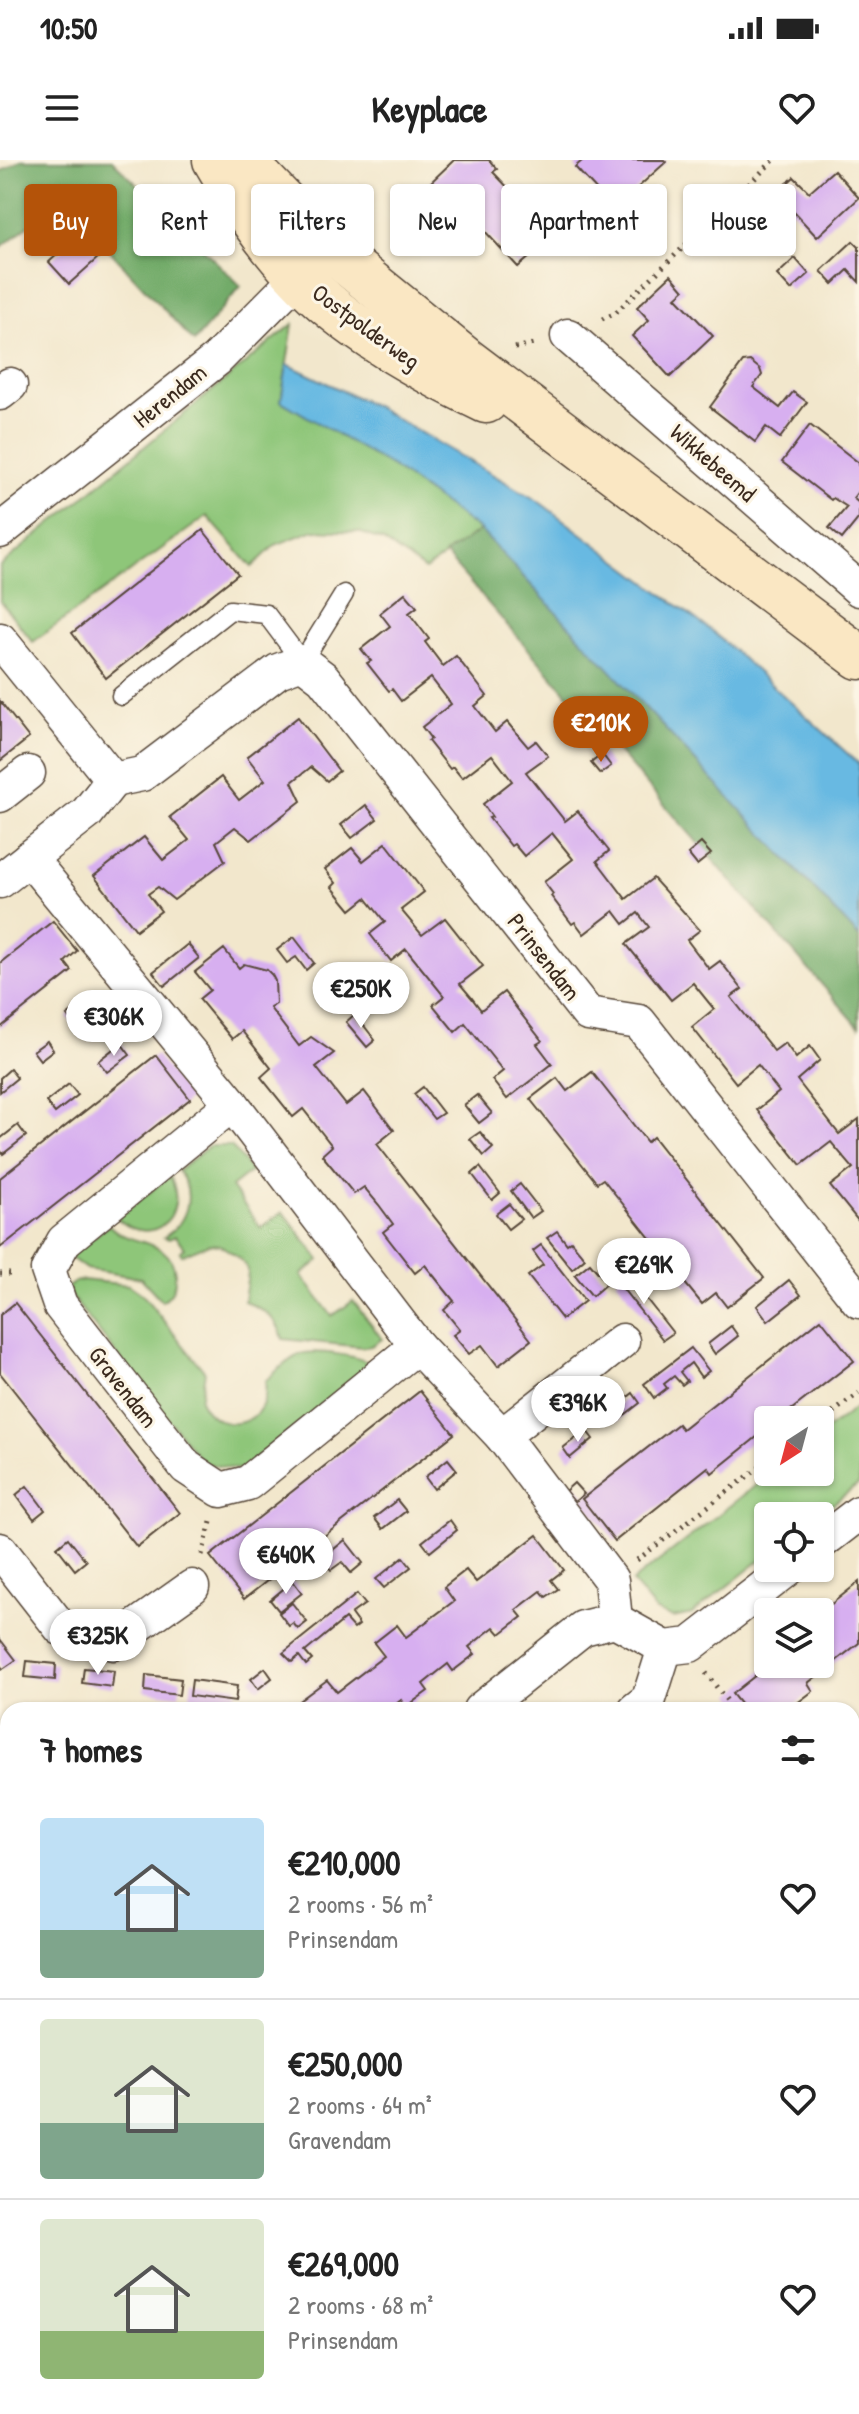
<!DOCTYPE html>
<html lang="en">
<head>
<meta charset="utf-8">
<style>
  :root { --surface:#fff; --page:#f2f2f2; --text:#222; --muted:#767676; --line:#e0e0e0; --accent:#b45309 }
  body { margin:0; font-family:"Patrick Hand",sans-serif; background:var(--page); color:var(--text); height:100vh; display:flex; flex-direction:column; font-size:30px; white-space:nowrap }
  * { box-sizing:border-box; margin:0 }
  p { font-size:26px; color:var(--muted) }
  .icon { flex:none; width:44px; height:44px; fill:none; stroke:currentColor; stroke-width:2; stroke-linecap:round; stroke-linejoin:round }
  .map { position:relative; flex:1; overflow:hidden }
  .sheet { position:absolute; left:0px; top:1542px; width:860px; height:712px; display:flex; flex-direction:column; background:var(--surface); border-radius:24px 24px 0 0; box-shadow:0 2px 6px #0004 }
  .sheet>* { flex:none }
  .guide { position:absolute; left:24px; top:24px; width:812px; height:72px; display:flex; gap:16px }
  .needle { width:52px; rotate:216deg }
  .fabs { position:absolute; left:754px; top:1246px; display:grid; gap:16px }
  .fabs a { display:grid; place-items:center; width:80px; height:80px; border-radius:8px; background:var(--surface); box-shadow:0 2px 6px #0004; font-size:40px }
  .price { position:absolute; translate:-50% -68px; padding:0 18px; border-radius:28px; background:#fff; color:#222; font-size:26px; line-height:52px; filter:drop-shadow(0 2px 4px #0008) }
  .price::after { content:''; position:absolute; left:50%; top:48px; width:24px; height:18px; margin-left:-12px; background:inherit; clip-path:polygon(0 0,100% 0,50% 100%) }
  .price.current { background:var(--accent); color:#fff }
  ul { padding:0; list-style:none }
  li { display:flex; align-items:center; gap:24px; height:200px; padding:0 40px }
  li+li { border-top:2px solid var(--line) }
  li span { display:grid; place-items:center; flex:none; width:224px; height:160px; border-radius:8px; color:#555 }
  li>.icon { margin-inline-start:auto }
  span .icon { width:96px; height:96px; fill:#fffc; stroke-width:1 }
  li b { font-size:34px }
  h2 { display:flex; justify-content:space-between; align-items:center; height:96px; padding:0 40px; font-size:34px }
  .tag { padding:0 28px; border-radius:8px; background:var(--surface); box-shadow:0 2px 6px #0004; font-size:28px; line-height:72px }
  .tag.current { background:var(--accent); color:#fff }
  .status { display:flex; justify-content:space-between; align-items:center; height:56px; padding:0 40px; background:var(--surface); direction:ltr }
  .status svg { height:22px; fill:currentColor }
  header { display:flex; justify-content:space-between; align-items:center; height:104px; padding:0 40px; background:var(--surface); font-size:36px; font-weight:700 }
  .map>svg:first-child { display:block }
  .green { fill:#8ec679; stroke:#64784c; stroke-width:2 }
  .forest { fill:#72ab69; stroke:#566a44; stroke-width:2 }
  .water { fill:#67b9e2; stroke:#517280; stroke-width:2 }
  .building { fill:#d7aff0 }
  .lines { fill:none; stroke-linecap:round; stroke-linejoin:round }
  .lane-casing { stroke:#564638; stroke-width:21 }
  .street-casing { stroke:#564638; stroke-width:37 }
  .secondary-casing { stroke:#564638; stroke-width:47 }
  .path { stroke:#564638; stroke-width:5; stroke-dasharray:2 6; stroke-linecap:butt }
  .lane { stroke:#fff; stroke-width:18 }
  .street { stroke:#fff; stroke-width:34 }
  .secondary { stroke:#fae7c3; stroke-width:44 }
  .labels { text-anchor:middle; stroke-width:6; stroke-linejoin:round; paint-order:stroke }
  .street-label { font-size:24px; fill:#3b2a1e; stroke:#fcf5e5 }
</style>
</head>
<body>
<div class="status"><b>10:50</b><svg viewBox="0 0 49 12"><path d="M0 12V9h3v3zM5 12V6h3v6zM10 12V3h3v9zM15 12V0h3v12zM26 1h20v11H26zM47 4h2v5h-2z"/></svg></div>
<header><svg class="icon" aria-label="menu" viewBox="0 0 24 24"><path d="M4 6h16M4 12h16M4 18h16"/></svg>Keyplace<svg class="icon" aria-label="heart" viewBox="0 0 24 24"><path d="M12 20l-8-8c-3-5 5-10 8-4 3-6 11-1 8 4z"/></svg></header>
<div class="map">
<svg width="859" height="2254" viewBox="0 0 859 2254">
  <rect width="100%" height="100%" fill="#fcf5e5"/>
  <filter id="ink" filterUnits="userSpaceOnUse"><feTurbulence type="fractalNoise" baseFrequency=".0125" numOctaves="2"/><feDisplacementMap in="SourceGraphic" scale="16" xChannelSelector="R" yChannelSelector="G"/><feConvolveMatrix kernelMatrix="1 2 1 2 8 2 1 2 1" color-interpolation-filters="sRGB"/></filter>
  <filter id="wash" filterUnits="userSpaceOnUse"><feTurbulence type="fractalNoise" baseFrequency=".006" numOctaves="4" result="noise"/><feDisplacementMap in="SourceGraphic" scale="32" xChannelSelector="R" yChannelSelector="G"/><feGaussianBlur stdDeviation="1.8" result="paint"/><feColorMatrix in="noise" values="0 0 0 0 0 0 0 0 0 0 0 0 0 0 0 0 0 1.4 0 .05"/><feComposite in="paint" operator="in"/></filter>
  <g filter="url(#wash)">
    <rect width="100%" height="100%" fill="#f2e7cc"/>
    <g class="green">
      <path d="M 293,164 L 281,241 L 394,308 L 480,370 L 425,410 L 383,381 L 359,372 L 314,370 L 275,385 L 252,407 L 207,356 L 33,482 L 0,441 L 0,406 Z"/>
      <path d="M 209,986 L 231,986 L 251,1011 L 231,1027 L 261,1068 L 283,1052 L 320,1100 L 301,1115 L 332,1156 L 353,1141 L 382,1179 L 371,1186 L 363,1187 L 283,1179 C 278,1158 263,1149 244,1141 L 248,1113 L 245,1104 L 237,1096 L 220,1085 L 209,1084 L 182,1095 L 180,1092 L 185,1088 L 175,1076 L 169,1079 L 164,1077 C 188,1062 196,1033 178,1011 Z"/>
      <path d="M 170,1016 C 190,1056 151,1090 117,1058 Z"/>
      <path d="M 109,1065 C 130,1088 171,1076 175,1114 C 176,1126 172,1135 162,1141 L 141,1118 L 86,1109 L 71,1098 L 72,1094 Z"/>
      <path d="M 83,1120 L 129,1125 L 142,1134 L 205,1212 L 200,1240 C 219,1280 272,1265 265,1221 C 276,1212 288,1199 301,1194 C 315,1189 363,1196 374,1206 L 241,1310 L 203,1303 L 70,1135 L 68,1127 L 75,1122 Z"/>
      <path d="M 859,1245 L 859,1324 L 817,1356 L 768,1356 L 768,1394 L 692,1454 L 673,1458 L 656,1451 L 632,1422 L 773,1312 L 820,1312 L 820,1275 Z"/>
      <path d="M 859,1640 L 859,2147 L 852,2152 L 852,1645 Z"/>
      <path d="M 163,2246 L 622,2246 L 624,2254 L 154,2254 Z"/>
    </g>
    <g class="forest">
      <path d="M 21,0 L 112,0 L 241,126 L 194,182 L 62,39 L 0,88 L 0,12 Z"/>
      <path d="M 480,370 L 859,777 L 859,867 L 445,394 Z"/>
    </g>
    <path class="water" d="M 287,204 L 374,246 L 538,341 L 713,472 L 859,604 L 859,777 L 480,370 L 394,308 L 281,241 Z"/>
    <g id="blocks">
      <g class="building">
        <path d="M 454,0 L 489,0 L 497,9 L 493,12 L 516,36 L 525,28 L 549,54 L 524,77 L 537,91 L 518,107 L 483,69 L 479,74 L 466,60 L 460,65 L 447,51 L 453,46 L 431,22 Z"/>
        <path d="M 583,0 L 664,0 L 666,2 L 614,49 L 575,7 Z"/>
        <path d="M 834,10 L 859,38 L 817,77 L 792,50 L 786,56 L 770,39 L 794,17 L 809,32 Z"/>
        <path d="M 79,75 L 99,97 L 69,124 L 49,102 Z"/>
        <path d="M 853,81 L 859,87 L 859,122 L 848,110 L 833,124 L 821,111 Z"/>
        <path d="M 795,98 L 809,114 L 791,130 L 777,115 Z"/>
        <path d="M 671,115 L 684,130 L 676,137 L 713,176 L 670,217 L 632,176 L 649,160 L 637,147 Z"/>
        <path d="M 750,201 L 760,209 L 762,215 L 753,227 L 780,248 L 793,232 L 807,242 L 780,278 L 766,267 L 755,282 L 710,247 L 743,202 Z"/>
        <path d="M 810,265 L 859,303 L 859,330 L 853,338 L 859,343 L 859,358 L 842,379 L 829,368 L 847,347 L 833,338 L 831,340 L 782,302 Z"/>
        <path d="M 203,370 L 238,414 L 106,518 L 72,473 Z"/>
        <path d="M 405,433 L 417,447 L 409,453 L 429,479 L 425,482 L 443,506 L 456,496 L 487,536 L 475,546 L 495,572 L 507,562 L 528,587 L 536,581 L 548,596 L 526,612 L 565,661 L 578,651 L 589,666 L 609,691 L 597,701 L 626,739 L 653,718 L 700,770 L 687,780 L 709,809 L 720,801 L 742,829 L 731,837 L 774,891 L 785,883 L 796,898 L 810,886 L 820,900 L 797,920 L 839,974 L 859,959 L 859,1062 L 830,1026 L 853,1008 L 831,982 L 801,1005 L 757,950 L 779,932 L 758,905 L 736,923 L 692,867 L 714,849 L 693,823 L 671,840 L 626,784 L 649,767 L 638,753 L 624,764 L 614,751 L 584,774 L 575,762 L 572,764 L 551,736 L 553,734 L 544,722 L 573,699 L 552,673 L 524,696 L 514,684 L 511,686 L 489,658 L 492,657 L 483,644 L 512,621 L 492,595 L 462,618 L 453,607 L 450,609 L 428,581 L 431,579 L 422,567 L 451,544 L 431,518 L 401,541 L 392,529 L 389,531 L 367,503 L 371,501 L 361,489 L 390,466 L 380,453 Z"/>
        <path d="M 0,541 L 29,578 L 0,601 Z"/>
        <path d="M 298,557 L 339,611 L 327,621 L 311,607 L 292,622 L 301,641 L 251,680 L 235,667 L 216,682 L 225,701 L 174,740 L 158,727 L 148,734 L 161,751 L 136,770 L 94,716 L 144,677 L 163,700 L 189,680 L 170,657 L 221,617 L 239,640 L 265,620 L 247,597 Z"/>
        <path d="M 602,594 L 611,606 L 600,614 L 591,603 Z"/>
        <path d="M 366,645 L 377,659 L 352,678 L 341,665 Z"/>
        <path d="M 386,683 L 424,732 L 401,750 L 422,775 L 445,758 L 483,806 L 460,824 L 471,837 L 481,850 L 504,832 L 542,881 L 537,884 L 552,904 L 507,939 L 492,920 L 503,911 L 465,863 L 455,872 L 433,845 L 444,836 L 406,789 L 391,801 L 370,774 L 385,762 L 366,738 L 351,750 L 332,727 L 336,723 L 325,709 L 352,688 L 363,701 Z"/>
        <path d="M 701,683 L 711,694 L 697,705 L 688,694 Z"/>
        <path d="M 53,761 L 77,791 L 65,802 L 72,811 L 0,868 L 0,803 Z"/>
        <path d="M 294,777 L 314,803 L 306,810 L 296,797 L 287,803 L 277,790 Z"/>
        <path d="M 188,784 L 199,798 L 164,826 L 153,812 Z"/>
        <path d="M 224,789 L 239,808 L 244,804 L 267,810 L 272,815 L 275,821 L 276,844 L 270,848 L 299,886 L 311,877 L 334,893 L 316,907 L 346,945 L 364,931 L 394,970 L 377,984 L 531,1180 L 498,1206 L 482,1185 L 469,1194 L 453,1175 L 460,1170 L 444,1150 L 454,1141 L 425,1105 L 415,1113 L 383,1072 L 393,1064 L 379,1045 L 364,1027 L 354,1034 L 322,995 L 332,986 L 318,968 L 303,949 L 293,957 L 261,917 L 271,908 L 242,871 L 232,879 L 199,839 L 210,830 L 195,812 Z"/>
        <path d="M 96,834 L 107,848 L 78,870 L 67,856 Z"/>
        <path d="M 355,854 L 375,880 L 367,887 L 346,862 Z"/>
        <path d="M 47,881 L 53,890 L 40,900 L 33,891 Z"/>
        <path d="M 121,883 L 130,895 L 107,912 L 98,901 Z"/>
        <path d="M 156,895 L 190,939 L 0,1088 L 0,1018 Z"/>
        <path d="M 10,909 L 17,918 L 0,932 L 0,918 Z"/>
        <path d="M 592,912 L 647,982 L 653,977 L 764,1118 L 727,1147 L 716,1133 L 702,1144 L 675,1111 L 690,1099 L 680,1087 L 666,1098 L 603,1019 L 597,1023 L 530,939 L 557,918 L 567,931 Z"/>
        <path d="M 69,924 L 78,935 L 55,953 L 46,942 Z"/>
        <path d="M 423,927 L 443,953 L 434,959 L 414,934 Z"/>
        <path d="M 477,935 L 492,953 L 479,963 L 464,945 Z"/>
        <path d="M 18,965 L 26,976 L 3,994 L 0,990 L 0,979 Z"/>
        <path d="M 480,972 L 493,988 L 484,996 L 470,979 Z"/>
        <path d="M 480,1007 L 500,1033 L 492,1040 L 472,1014 Z"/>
        <path d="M 520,1024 L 541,1051 L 531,1058 L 511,1031 Z"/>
        <path d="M 509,1044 L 521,1059 L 508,1069 L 496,1054 Z"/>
        <path d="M 557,1071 L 567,1084 L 571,1081 L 585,1098 L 572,1109 L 547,1078 Z"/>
        <path d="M 541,1085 L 585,1141 L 562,1159 L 528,1116 L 543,1105 L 533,1091 Z"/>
        <path d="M 590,1103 L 607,1123 L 592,1136 L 575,1115 Z"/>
        <path d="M 626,1113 L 673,1173 L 663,1180 L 616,1120 Z"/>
        <path d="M 789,1120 L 801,1135 L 768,1161 L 757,1146 Z"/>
        <path d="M 15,1143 L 180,1353 L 137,1387 L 0,1213 L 0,1155 Z"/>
        <path d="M 821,1159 L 854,1201 L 778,1260 L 768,1260 L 768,1268 L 712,1313 L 708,1307 L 615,1381 L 582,1339 L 678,1264 L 682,1269 Z"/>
        <path d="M 731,1166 L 738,1176 L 715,1194 L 708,1184 Z"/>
        <path d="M 691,1188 L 709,1211 L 701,1217 L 691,1203 L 680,1212 L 687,1221 L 682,1225 L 674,1216 L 664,1224 L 667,1228 L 654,1238 L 644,1224 Z"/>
        <path d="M 420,1231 L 454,1274 L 244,1439 L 210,1396 Z"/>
        <path d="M 633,1233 L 640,1243 L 617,1261 L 609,1252 Z"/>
        <path d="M 586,1270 L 593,1279 L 570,1298 L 563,1288 Z"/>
        <path d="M 448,1299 L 457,1310 L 434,1329 L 425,1317 Z"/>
        <path d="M 574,1323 L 584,1334 L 574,1342 L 565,1331 Z"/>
        <path d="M 27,1326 L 45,1350 L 34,1359 L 16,1335 Z"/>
        <path d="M 397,1340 L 406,1351 L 383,1369 L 374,1358 Z"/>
        <path d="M 450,1360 L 457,1370 L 430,1392 L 422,1382 Z"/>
        <path d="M 537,1375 L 564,1410 L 551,1420 L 558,1429 L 546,1437 L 541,1431 L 516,1450 L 522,1457 L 500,1474 L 494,1467 L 485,1474 L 469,1487 L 475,1494 L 453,1511 L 448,1504 L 439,1511 L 423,1524 L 428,1531 L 406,1547 L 401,1540 L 389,1550 L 307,1550 L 299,1541 L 327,1520 L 337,1532 L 384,1496 L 374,1483 L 397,1465 L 406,1477 L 454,1441 L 444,1427 L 466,1410 L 476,1422 Z"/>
        <path d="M 68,1378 L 86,1401 L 75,1410 L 57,1387 Z"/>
        <path d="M 345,1380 L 363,1403 L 351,1413 L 342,1402 L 331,1410 L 322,1399 Z"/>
        <path d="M 403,1397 L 411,1407 L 384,1428 L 376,1419 Z"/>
        <path d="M 293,1421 L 302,1433 L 279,1451 L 270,1440 Z"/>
        <path d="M 859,1422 L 859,1483 L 808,1523 L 813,1531 L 788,1550 L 745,1550 L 732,1534 L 770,1504 L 820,1504 L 820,1453 Z"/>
        <path d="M 357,1434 L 365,1444 L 351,1454 L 359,1465 L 354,1469 L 345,1459 L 305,1492 L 312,1500 L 306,1505 L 299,1496 L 292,1502 L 283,1493 Z"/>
        <path d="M 292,1443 L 307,1462 L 298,1469 L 293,1463 L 289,1466 L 279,1453 Z"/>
        <path d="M 0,1479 L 16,1500 L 3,1509 L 0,1505 Z"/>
        <path d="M 27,1501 L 56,1504 L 55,1520 L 25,1517 Z"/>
        <path d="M 84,1508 L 114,1511 L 112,1527 L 82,1523 Z"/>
        <path d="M 265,1508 L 272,1518 L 258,1529 L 251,1519 Z"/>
        <path d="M 146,1515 L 181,1519 L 179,1535 L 145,1531 Z"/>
        <path d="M 192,1520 L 237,1526 L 235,1542 L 190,1536 Z"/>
        <path d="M 0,1579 L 8,1580 L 8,1623 L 0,1622 Z"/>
        <path d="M 5,1861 L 8,1865 L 8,1885 L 0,1891 L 0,1865 Z"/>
        <path d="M 5,2005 L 8,2009 L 8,2028 L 0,2034 L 0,2009 Z"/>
        <path d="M 8,2159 L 8,2192 L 0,2182 L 0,2165 Z"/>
      </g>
    </g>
  </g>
  <g filter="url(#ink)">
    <use href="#blocks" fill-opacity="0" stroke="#564638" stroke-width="2"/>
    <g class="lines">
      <g class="lane-casing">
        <g id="lane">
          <path d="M 121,536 L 230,450 L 266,454 L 302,502 L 344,434"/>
          <path d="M 0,1914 L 8,1925"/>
        </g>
      </g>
      <g class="street-casing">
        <g id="street">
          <path d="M 568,176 L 859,429"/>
          <path d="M 0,233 L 10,225"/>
          <path d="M 0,371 L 216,200 L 316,99"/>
          <path d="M 0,480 L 113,620 L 142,614 L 278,511 L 302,502 L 323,518 L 588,854 L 639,862 L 859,1141"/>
          <path d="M 0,635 L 28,613"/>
          <path d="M 29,698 L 232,944 L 417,1186 L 502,1276 L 611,1420 L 615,1460"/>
          <path d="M 0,721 L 87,653 L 113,620"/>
          <path d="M 232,944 L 64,1081 L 48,1110 L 60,1145 L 186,1307 L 221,1330 L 248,1323 L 417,1186"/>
          <path d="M 502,1276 L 622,1181"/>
          <path d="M 820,1383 L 859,1353"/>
          <path d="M 0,1390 L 61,1468 L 113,1483 L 192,1427"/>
          <path d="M 480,1550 L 583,1468 L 615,1460 L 665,1488 L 690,1485 L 789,1408"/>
          <path d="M 635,1550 L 649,1539 L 665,1488"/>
          <path d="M 0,1701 L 8,1702"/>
          <path d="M 685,2246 L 690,2254"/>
          <path d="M 83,2254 L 93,2246"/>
        </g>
      </g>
      <g class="secondary-casing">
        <g id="secondary">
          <path d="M 215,0 C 239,41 264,81 297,115 C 348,170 420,209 486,241"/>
          <path d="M 243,0 L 327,87 L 466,200 L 859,497"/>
          <path d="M 852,2169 L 859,2164"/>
          <path d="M 852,2227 L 859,2221"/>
          <path d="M 748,2254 L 756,2246"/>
          <path d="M 822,2254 L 831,2246"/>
        </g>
      </g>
      <g class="path">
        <path d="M 602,159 L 614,154 L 774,0"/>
        <path d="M 515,188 L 537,183"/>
        <path d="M 0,1114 L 16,1114"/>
        <path d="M 820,1262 L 859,1233"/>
        <path d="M 202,1395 L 211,1362"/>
        <path d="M 637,1400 L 768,1301"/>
        <path d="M 706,1513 L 734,1550"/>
        <path d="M 852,1626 L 859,1620"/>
        <path d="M 640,2246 L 642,2254"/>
        <path d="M 0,2250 L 8,2243"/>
      </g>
      <use href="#lane" class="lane"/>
      <use href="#street" class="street"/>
      <use href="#secondary" class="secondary"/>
    </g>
  </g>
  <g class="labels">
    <g class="street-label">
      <text transform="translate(366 167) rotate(36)" y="8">Oostpolderweg</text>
      <text transform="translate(170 236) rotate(-39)" y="8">Herendam</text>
      <text transform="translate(713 303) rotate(41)" y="8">Wikkebeemd</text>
      <text transform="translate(544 797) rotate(52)" y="8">Prinsendam</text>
      <text transform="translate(123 1227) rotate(52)" y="8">Gravendam</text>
    </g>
  </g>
</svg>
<div class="fabs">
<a><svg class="needle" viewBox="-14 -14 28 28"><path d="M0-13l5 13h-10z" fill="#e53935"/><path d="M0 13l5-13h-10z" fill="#767676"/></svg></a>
<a><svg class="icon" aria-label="locate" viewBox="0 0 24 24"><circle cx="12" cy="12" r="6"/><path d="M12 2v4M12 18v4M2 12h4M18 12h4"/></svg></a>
<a><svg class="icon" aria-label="layers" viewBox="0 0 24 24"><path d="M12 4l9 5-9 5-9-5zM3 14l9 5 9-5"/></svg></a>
</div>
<b class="price current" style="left:601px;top:604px">€210K</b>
<b class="price" style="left:361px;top:870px">€250K</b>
<b class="price" style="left:114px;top:898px">€306K</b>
<b class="price" style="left:644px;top:1146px">€269K</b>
<b class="price" style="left:578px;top:1284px">€396K</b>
<b class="price" style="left:286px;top:1436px">€640K</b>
<b class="price" style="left:98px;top:1517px">€325K</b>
<div class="guide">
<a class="tag current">Buy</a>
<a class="tag">Rent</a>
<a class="tag">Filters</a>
<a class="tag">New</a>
<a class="tag">Apartment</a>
<a class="tag">House</a>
</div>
<section class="sheet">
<h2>7 homes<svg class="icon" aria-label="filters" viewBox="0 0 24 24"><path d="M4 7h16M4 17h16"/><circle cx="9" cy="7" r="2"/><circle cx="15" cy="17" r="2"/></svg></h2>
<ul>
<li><span style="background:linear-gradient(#bfe0f5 70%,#7fa58c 0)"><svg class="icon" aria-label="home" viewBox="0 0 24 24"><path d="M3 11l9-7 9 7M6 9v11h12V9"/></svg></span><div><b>€210,000</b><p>2 rooms · 56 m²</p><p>Prinsendam</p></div><svg class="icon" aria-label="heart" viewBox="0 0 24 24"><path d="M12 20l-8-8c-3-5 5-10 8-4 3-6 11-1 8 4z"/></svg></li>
<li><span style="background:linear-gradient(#dfe7d0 65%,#7fa58c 0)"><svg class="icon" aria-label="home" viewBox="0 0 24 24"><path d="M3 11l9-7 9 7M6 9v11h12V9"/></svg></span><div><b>€250,000</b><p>2 rooms · 64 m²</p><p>Gravendam</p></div><svg class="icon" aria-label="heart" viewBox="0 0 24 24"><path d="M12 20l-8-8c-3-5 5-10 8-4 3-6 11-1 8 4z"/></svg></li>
<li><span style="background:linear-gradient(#dfe7d0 70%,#8fb573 0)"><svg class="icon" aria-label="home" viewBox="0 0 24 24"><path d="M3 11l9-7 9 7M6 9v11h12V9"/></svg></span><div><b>€269,000</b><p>2 rooms · 68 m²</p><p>Prinsendam</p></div><svg class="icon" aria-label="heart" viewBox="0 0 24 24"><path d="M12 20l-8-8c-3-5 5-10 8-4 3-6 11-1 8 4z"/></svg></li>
</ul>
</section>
</div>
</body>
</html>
